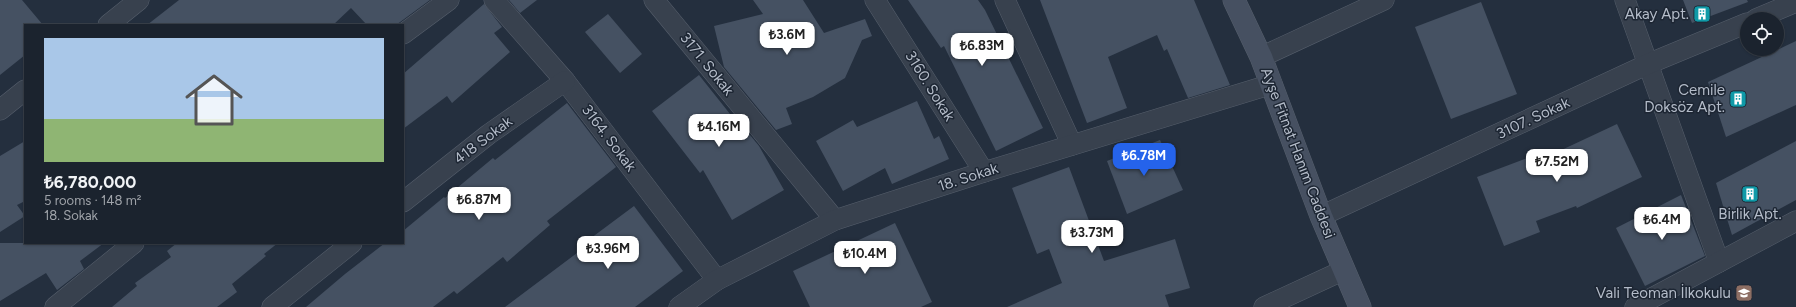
<!DOCTYPE html>
<html lang="en">
<head>
<meta charset="utf-8">
<style>
  :root { --surface:#1b232e; --page:#242b36; --text:#f1f3f6; --muted:#a0a4aa; --line:#39404a; --accent:#2563eb }
  body { margin:0; font-family:Figtree,sans-serif; background:var(--page); color:var(--text); height:100vh; display:flex; flex-direction:column; font-size:15px; white-space:nowrap }
  * { box-sizing:border-box; margin:0 }
  p { font-size:13px; color:var(--muted) }
  .icon { flex:none; width:22px; height:22px; fill:none; stroke:currentColor; stroke-width:2; stroke-linecap:round; stroke-linejoin:round }
  .map { position:relative; flex:1; overflow:hidden }
  .details { position:absolute; left:24px; top:24px; width:380px; height:220px; display:flex; flex-direction:column; background:var(--surface); border-radius:0px; box-shadow:0 1px 3px #0004,0 0 0 1px var(--line) }
  .details>* { flex:none }
  .controls { position:absolute; left:1740px; top:12px; display:grid; gap:8px }
  .controls a { display:grid; place-items:center; width:44px; height:44px; border-radius:50%; background:var(--surface); box-shadow:0 1px 3px #0004,0 0 0 1px var(--line); font-size:20px }
  .price { position:absolute; translate:-50% -34px; padding:0 9px; border-radius:8px; background:#fff; color:#222; font-size:13px; line-height:26px; filter:drop-shadow(0 1px 2px #0008) }
  .price::after { content:''; position:absolute; left:50%; top:24px; width:12px; height:9px; margin-left:-6px; background:inherit; clip-path:polygon(0 0,100% 0,50% 100%) }
  .price.active { background:var(--accent); color:#fff }
  ul { padding:0; list-style:none }
  li { display:grid; align-content:center; gap:8px; height:212px; padding:0 20px }
  li span { display:grid; place-items:center; height:124px; border-radius:0px; color:#555 }
  li>.icon { margin-inline-start:auto }
  span .icon { width:72px; height:72px; fill:#fffc; stroke-width:1 }
  li b { font-size:17px }
  .map>svg:first-child { display:block }
  .building { fill:#455162 }
  .lines { fill:none; stroke-linecap:round; stroke-linejoin:round }
  .street-casing { stroke:#565f6c; stroke-width:21 }
  .secondary-casing { stroke:#565f6c; stroke-width:23 }
  .street { stroke:#38414e; stroke-width:20 }
  .secondary { stroke:#465061; stroke-width:22 }
  .labels { text-anchor:middle; stroke-width:3; stroke-linejoin:round; paint-order:stroke }
  .poi-label { font-size:15px; fill:#b4bcc9; stroke:#1d2633; text-anchor:end }
  .street-label { font-size:15px; fill:#b4bcc9; stroke:#1d2633 }
</style>
</head>
<body>
<div class="map">
<svg width="1796" height="307" viewBox="0 0 1796 307">
  <rect width="100%" height="100%" fill="#242f3e"/>
  <g class="building">
    <path d="M 0,0 L 22,0 L 43,25 L 25,25 L 25,55 L 0,75 Z"/>
    <path d="M 179,0 L 430,0 L 396,25 L 367,25 L 351,8 L 333,25 L 147,25 Z"/>
    <path d="M 509,0 L 537,0 L 520,13 Z"/>
    <path d="M 753,0 L 803,0 L 824,33 L 865,19 L 872,36 L 862,40 L 845,78 L 813,97 L 786,108 L 792,124 L 776,130 L 724,67 L 714,26 L 763,14 Z"/>
    <path d="M 908,0 L 978,0 L 985,10 L 1043,128 L 996,151 L 944,46 L 941,48 Z"/>
    <path d="M 1040,0 L 1194,0 L 1230,85 L 1188,98 L 1167,49 L 1164,51 L 1157,35 L 1108,57 L 1127,108 L 1087,123 Z"/>
    <path d="M 1683,0 L 1747,0 L 1748,2 L 1692,23 Z"/>
    <path d="M 1481,2 L 1517,94 L 1451,119 L 1415,27 Z"/>
    <path d="M 484,4 L 502,27 L 494,33 L 510,52 L 452,103 L 447,96 L 403,129 L 403,74 Z"/>
    <path d="M 608,14 L 642,54 L 620,73 L 585,32 Z"/>
    <path d="M 1796,41 L 1796,105 L 1726,137 L 1708,82 Z"/>
    <path d="M 699,75 L 738,124 L 736,118 L 759,146 L 784,190 L 732,220 L 703,170 L 700,173 L 652,111 Z"/>
    <path d="M 917,101 L 934,139 L 939,136 L 949,159 L 892,184 L 885,168 L 843,191 L 816,141 L 853,120 L 857,127 Z"/>
    <path d="M 567,103 L 616,167 L 547,221 L 550,225 L 507,262 L 503,257 L 457,294 L 454,291 L 433,307 L 306,307 L 345,274 L 385,243 L 403,243 L 403,231 L 444,197 L 445,198 L 493,158 L 495,160 Z"/>
    <path d="M 1617,124 L 1642,177 L 1577,208 L 1576,206 L 1536,221 L 1540,232 L 1504,246 L 1477,177 L 1535,155 L 1538,161 Z"/>
    <path d="M 1160,140 L 1183,190 L 1127,214 L 1107,161 Z"/>
    <path d="M 25,141 L 25,201 L 17,205 L 25,216 L 0,232 L 0,156 Z"/>
    <path d="M 1796,141 L 1796,200 L 1732,235 L 1716,183 Z"/>
    <path d="M 1069,167 L 1104,261 L 1175,239 L 1190,288 L 1165,295 L 1169,307 L 1007,307 L 1062,283 L 1049,249 L 1037,254 L 1012,188 Z"/>
    <path d="M 1681,195 L 1705,256 L 1645,286 L 1616,228 Z"/>
    <path d="M 634,206 L 683,271 L 635,307 L 505,307 L 585,247 L 583,244 Z"/>
    <path d="M 895,223 L 932,302 L 921,307 L 810,307 L 793,271 Z"/>
    <path d="M 0,243 L 104,243 L 80,261 L 84,269 L 57,290 L 46,273 L 0,301 Z"/>
    <path d="M 177,243 L 278,243 L 264,254 L 266,256 L 232,284 L 237,292 L 217,307 L 112,307 L 137,286 L 135,283 L 171,257 L 167,251 Z"/>
  </g>
  <g class="lines">
    <g class="street-casing">
      <g id="street">
        <path d="M 494,0 L 565,81 L 717,280"/>
        <path d="M 654,0 L 835,220"/>
        <path d="M 875,0 L 984,172"/>
        <path d="M 1005,0 L 1072,145"/>
        <path d="M 1625,0 L 1719,262"/>
        <path d="M 1756,19 L 1796,2"/>
        <path d="M 108,25 L 139,0"/>
        <path d="M 403,34 L 449,0"/>
        <path d="M 1261,57 L 1384,0"/>
        <path d="M 0,110 L 25,90"/>
        <path d="M 403,202 L 489,134 L 565,81"/>
        <path d="M 1321,216 L 1648,64 L 1747,23"/>
        <path d="M 55,307 L 134,243"/>
        <path d="M 272,307 L 352,243"/>
        <path d="M 679,307 L 717,280 L 835,220 L 984,172 L 1272,84"/>
        <path d="M 1264,307 L 1344,270"/>
        <path d="M 1635,307 L 1796,221"/>
      </g>
    </g>
    <g class="secondary-casing">
      <path id="secondary" d="M 1234,0 L 1261,57 L 1321,216 L 1360,307"/>
    </g>
    <use href="#street" class="street"/>
    <use href="#secondary" class="secondary"/>
  </g>
  <defs>
    <g id="building-square" transform="scale(0.9)"><rect x="-9" y="-9" width="18" height="18" rx="4" fill="#0f9aa8" stroke="#1d2633"/><path d="M-4-6H4V6H1V3H-1V6H-4ZM-2.5-4.3h1.7v1.8h-1.7ZM.8-4.3h1.7v1.8H.8ZM-2.5-1h1.7V.8h-1.7ZM.8-1h1.7V.8H.8Z" fill="#fff"/></g>
    <g id="school-square" transform="scale(0.9)"><rect x="-9" y="-9" width="18" height="18" rx="4" fill="#8d6e63" stroke="#1d2633"/><path d="M0-5L7-2L0 1L-7-2ZM-4 1L0 2.5L4 1V4Q0 6-4 4Z" fill="#fff"/></g>
  </defs>
  <g fill-rule="evenodd">
    <use href="#building-square" x="1702" y="14"/>
    <use href="#building-square" x="1738" y="99"/>
    <use href="#building-square" x="1750" y="194"/>
    <use href="#school-square" x="1744" y="293"/>
  </g>
  <g class="labels">
    <g class="poi-label">
      <text x="1689" y="19">Akay Apt.</text>
      <text x="1725" y="95">Cemile<tspan x="1725" dy="17">Doksöz Apt.</tspan></text>
      <text x="1750" y="219" text-anchor="middle">Birlik Apt.</text>
      <text x="1731" y="298">Vali Teoman İlkokulu</text>
    </g>
    <g class="street-label">
      <text transform="translate(707 64) rotate(51)" y="5">3171. Sokak</text>
      <text transform="translate(930 86) rotate(58)" y="5">3160. Sokak</text>
      <text transform="translate(1533 118) rotate(-25)" y="5">3107. Sokak</text>
      <text transform="translate(609 138) rotate(53)" y="5">3164. Sokak</text>
      <text transform="translate(483 140) rotate(-37)" y="5">418 Sokak</text>
      <text transform="translate(1298 153) rotate(69)" y="5">Ayşe Fitnat Hanım Caddesi</text>
      <text transform="translate(968 177) rotate(-18)" y="5">18. Sokak</text>
    </g>
  </g>
</svg>
<div class="controls">
<a><svg class="icon" aria-label="locate" viewBox="0 0 24 24"><circle cx="12" cy="12" r="6"/><path d="M12 2v4M12 18v4M2 12h4M18 12h4"/></svg></a>
</div>
<b class="price" style="left:787px;top:56px">₺3.6M</b>
<b class="price" style="left:982px;top:67px">₺6.83M</b>
<b class="price" style="left:719px;top:148px">₺4.16M</b>
<b class="price active" style="left:1144px;top:177px">₺6.78M</b>
<b class="price" style="left:1557px;top:183px">₺7.52M</b>
<b class="price" style="left:479px;top:221px">₺6.87M</b>
<b class="price" style="left:1662px;top:241px">₺6.4M</b>
<b class="price" style="left:1092px;top:254px">₺3.73M</b>
<b class="price" style="left:608px;top:270px">₺3.96M</b>
<b class="price" style="left:865px;top:275px">₺10.4M</b>
<section class="details">
<ul>
<li><span style="background:linear-gradient(#a9c7e8 65%,#8fb573 0)"><svg class="icon" aria-label="home" viewBox="0 0 24 24"><path d="M3 11l9-7 9 7M6 9v11h12V9"/></svg></span><div><b>₺6,780,000</b><p>5 rooms · 148 m²</p><p>18. Sokak</p></div></li>
</ul>
</section>
</div>
</body>
</html>
